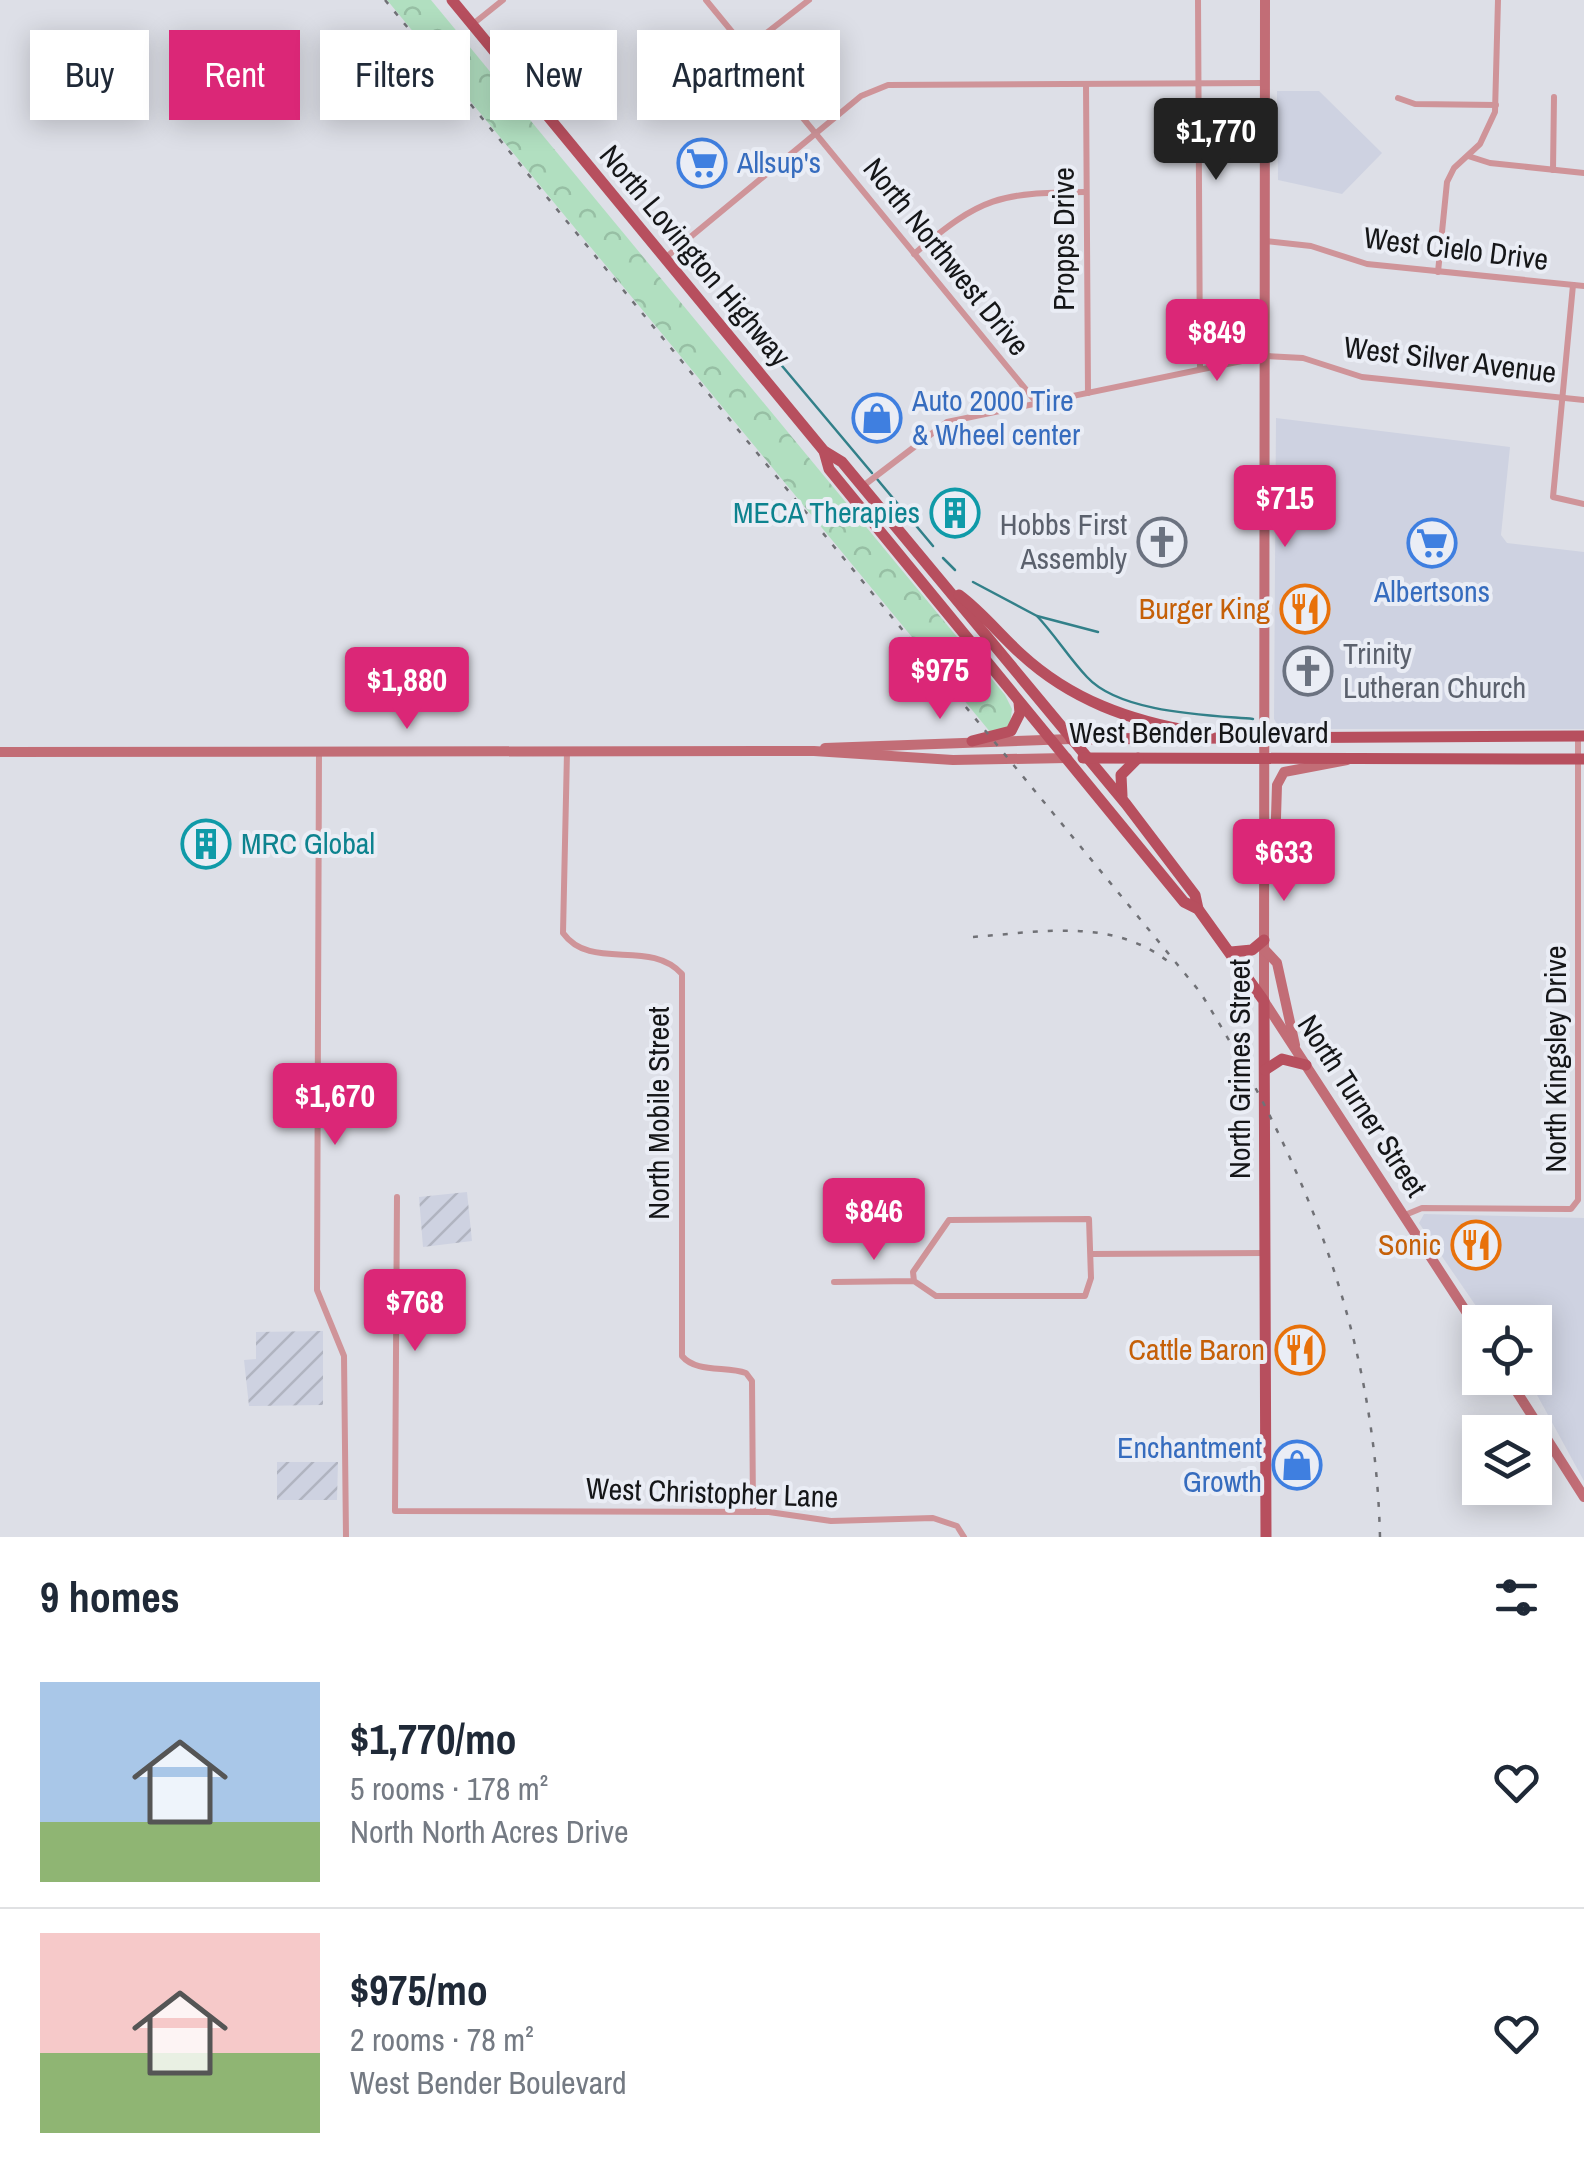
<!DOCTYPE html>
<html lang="en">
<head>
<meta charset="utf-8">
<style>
  :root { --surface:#fff; --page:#f2f2f3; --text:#1f2937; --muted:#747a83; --line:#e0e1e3; --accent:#db2777 }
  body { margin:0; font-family:"Archivo Narrow",sans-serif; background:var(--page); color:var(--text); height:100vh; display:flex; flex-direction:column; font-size:38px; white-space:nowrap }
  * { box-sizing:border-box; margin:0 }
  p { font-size:32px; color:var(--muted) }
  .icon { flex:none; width:55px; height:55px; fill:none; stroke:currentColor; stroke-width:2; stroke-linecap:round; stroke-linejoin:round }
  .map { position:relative; height:1537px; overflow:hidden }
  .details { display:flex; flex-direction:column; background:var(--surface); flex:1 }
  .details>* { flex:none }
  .hud { position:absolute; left:30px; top:30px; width:1000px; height:90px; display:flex; gap:20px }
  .tools { position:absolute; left:1462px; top:1305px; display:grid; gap:20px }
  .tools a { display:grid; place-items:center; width:90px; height:90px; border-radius:0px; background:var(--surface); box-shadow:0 5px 25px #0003; font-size:50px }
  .price { position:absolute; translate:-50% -85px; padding:0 22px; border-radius:10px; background:var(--accent); color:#fff; font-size:32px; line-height:65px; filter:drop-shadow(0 2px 5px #0008) }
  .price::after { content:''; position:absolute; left:50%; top:60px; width:30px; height:22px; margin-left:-15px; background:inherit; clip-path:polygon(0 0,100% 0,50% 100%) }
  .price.on { background:#222; color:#fff }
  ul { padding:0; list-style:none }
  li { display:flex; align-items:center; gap:30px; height:250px; padding:0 40px }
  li+li { border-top:2px solid var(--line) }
  li span { display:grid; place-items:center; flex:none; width:280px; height:200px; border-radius:0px; color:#555 }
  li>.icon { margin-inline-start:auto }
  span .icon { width:120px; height:120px; fill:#fffc; stroke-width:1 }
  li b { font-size:42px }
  h2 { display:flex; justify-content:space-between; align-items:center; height:120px; padding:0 40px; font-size:42px }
  .pill { padding:0 35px; border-radius:0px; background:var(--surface); box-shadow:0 5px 25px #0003; font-size:35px; line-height:90px }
  .pill.on { background:var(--accent); color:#fff }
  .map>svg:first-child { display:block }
  .built { fill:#ced2e1 }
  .industrial { fill:url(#industrial-furrows) }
  .park { fill:url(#park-crowns) }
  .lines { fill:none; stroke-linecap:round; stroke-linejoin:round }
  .stream { stroke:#328089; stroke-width:2.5 }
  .minor { stroke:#cf9499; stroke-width:6 }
  .secondary { stroke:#c26d76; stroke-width:10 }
  .primary { stroke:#b74f5e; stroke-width:11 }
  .rail { stroke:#707176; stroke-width:2.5; stroke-dasharray:5 10; stroke-linecap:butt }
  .labels { text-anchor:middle; stroke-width:8; stroke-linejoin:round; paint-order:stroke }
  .shop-label { font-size:30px; fill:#366cbe; stroke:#eaedf5; text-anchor:start }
  .street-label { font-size:30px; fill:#151618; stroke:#eaedf5 }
  .culture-label { font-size:30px; fill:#0d838f; stroke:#eaedf5; text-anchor:end }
  .worship-label { font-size:30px; fill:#5b616d; stroke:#eaedf5; text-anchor:end }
  .food-label { font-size:30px; fill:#c56008; stroke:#eaedf5; text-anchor:end }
</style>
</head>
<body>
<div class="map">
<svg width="1584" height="1537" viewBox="0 0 1584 1537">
  <defs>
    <pattern id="industrial-furrows" width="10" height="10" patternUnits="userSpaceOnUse" patternTransform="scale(2.5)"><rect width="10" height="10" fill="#ced2e1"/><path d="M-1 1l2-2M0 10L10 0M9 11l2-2" fill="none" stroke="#b0b4c0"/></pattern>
    <pattern id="park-crowns" width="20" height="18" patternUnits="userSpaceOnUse" patternTransform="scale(2.5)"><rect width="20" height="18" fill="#b1dfc0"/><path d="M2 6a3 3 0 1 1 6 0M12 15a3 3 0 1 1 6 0" fill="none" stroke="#97bfa4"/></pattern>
  </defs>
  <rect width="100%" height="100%" fill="#dddfe7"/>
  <g class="built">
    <path d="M 1277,91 L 1319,91 L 1382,153 L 1342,194 L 1278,180 Z"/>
    <path d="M 1276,418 L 1510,447 L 1501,535 L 1507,543 L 1584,552 L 1584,729 L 1280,729 L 1274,719 Z"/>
    <path d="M 1424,1214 L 1584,1218 L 1584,1481 L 1530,1382 L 1518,1378 L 1535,1378 L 1535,1322 L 1487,1322 L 1419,1223 Z"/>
  </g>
  <g class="industrial">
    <path d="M 467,1192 L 472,1241 L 423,1247 L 419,1197 Z"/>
    <path d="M 323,1331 L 323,1405 L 249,1406 L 244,1360 L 256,1359 L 256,1332 Z"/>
    <path d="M 277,1462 L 338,1462 L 337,1500 L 277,1500 Z"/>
  </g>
  <path class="park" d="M 387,0 L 431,0 L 1005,695 L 1012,709 L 1010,726 L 991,733 Z"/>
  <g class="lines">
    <g class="stream">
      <path d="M 767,348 L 872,473"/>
      <path d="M 877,479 L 933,546"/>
      <path d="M 943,558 L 955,570"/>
      <path d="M 973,582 L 1037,616 L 1098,632"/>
      <path d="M 1037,616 C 1055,635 1069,658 1087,677 C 1120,713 1207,715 1253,719"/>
    </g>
    <g class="minor">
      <path d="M 706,0 L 1037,403"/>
      <path d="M 1198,0 L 1200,369"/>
      <path d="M 473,24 L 503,0"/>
      <path d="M 746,49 L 809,0"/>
      <path d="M 1086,84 L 1088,393"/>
      <path d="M 1398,98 L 1415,104 L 1496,105"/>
      <path d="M 1468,156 L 1490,163 L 1584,173"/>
      <path d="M 1553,170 L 1554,97"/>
      <path d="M 1266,241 L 1311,246 L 1367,264 L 1584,286"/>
      <path d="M 914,254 C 982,196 999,193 1086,192"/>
      <path d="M 665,258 L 861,96 L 888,85 L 1264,83"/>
      <path d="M 1438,272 L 1447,182 L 1454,168 L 1480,144 L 1495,112 L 1498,0"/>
      <path d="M 1573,285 L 1553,497 L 1584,504"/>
      <path d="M 863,486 L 947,422 L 1266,356 L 1303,358 L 1362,377 L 1584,400"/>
      <path d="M 319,752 L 317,1290 L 344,1356 L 346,1537"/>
      <path d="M 567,752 L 563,933 C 591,972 650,938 682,974 L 682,1356 C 696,1373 726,1366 746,1373 L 752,1381 L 753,1511"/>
      <path d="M 397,1197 L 395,1511 L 769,1512 L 831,1521 L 933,1518 L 957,1526 L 964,1537"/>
      <path d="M 1405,1215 L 1422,1208 L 1571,1209 L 1578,1200 L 1578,737"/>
      <path d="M 1091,1254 L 1265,1253"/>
      <path d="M 834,1282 L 914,1281 L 936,1296 L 1085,1296 L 1091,1278 L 1089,1219 L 949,1220 L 913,1272 L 914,1281"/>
    </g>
    <g class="secondary">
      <path d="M 1265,0 L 1264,1001 L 1480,1333"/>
      <path d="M 825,748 L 1071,739"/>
      <path d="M 0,752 L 814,751 L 953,760 L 1067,758"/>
      <path d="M 1264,859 L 1275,849 L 1277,785 L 1284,772 L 1347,760"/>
      <path d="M 1264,949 L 1277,963 L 1295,1045"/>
      <path d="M 1508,1378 L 1584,1497"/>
    </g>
    <g class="primary">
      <path d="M 452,0 L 824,451 L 842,462 L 1126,804 L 1195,895 L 1198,909"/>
      <path d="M 824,451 L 829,469 L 1184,902 L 1198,909 L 1264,1001 L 1266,1537"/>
      <path d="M 959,595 C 981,611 1000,635 1021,654 C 1071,700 1130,721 1196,732"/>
      <path d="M 1071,739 L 1584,736"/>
      <path d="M 972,741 L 1011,731 L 1020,713 L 1019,702"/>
      <path d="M 1083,758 L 1584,759"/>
      <path d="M 1122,796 L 1121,775 L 1138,758"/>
      <path d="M 1231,952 L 1252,950 L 1264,940"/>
      <path d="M 1265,1070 L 1282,1059 L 1306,1065"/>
    </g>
    <g class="rail">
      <path d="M 385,0 L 1200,992 C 1306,1162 1375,1335 1380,1537"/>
      <path d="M 973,937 C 1040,932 1113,917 1170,963"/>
    </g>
  </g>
  <defs>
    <g id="supermarket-ring" transform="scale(2.5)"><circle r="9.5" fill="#eaedf5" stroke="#3f7fe0" stroke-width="1.5"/><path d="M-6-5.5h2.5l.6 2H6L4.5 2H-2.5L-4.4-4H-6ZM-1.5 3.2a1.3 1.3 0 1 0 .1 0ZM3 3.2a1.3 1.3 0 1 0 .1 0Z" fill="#3f7fe0"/></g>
    <g id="shop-ring" transform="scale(2.5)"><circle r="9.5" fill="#eaedf5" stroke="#3f7fe0" stroke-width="1.5"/><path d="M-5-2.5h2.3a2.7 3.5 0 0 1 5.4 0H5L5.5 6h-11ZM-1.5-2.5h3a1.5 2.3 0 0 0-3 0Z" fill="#3f7fe0"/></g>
    <g id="building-ring" transform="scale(2.5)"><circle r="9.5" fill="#eaedf5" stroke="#0f9aa8" stroke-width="1.5"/><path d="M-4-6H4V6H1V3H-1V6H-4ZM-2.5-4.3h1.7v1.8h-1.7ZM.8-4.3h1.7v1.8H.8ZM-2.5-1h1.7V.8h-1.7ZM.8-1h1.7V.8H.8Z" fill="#0f9aa8"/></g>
    <g id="church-ring" transform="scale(2.5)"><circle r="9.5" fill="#eaedf5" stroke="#6b7280" stroke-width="1.5"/><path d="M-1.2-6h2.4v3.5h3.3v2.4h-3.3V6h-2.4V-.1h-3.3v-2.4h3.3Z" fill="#6b7280"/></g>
    <g id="restaurant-ring" transform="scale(2.5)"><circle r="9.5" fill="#eaedf5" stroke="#e8710a" stroke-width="1.5"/><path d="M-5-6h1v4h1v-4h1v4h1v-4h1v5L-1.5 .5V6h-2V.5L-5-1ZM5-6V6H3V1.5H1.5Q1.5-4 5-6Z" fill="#e8710a"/></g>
  </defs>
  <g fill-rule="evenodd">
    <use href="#supermarket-ring" x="702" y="163"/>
    <use href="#shop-ring" x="877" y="418"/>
    <use href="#building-ring" x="955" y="513"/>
    <use href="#church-ring" x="1162" y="542"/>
    <use href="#supermarket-ring" x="1432" y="543"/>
    <use href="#restaurant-ring" x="1305" y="609"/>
    <use href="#church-ring" x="1308" y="671"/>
    <use href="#building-ring" x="206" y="844"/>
    <use href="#restaurant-ring" x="1476" y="1245"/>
    <use href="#restaurant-ring" x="1300" y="1350"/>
    <use href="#shop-ring" x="1297" y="1465"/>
  </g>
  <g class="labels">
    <g class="shop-label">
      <text x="737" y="173">Allsup's</text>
      <text x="912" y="411">Auto 2000 Tire<tspan x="912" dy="34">&amp; Wheel center</tspan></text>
      <text x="1432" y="602" text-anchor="middle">Albertsons</text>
      <text x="1262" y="1458" text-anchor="end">Enchantment<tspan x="1262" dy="34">Growth</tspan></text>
    </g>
    <g class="street-label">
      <text transform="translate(1064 239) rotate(-90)" y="10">Propps Drive</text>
      <text transform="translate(1456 249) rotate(7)" y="10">West Cielo Drive</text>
      <text transform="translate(695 256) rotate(50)" y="10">North Lovington Highway</text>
      <text transform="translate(946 257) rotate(51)" y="10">North Northwest Drive</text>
      <text transform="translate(1450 360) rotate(7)" y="10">West Silver Avenue</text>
      <text x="1199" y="743">West Bender Boulevard</text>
      <text transform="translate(1556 1059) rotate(-90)" y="10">North Kingsley Drive</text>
      <text transform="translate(1240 1069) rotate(-90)" y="10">North Grimes Street</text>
      <text transform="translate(1362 1106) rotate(57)" y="10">North Turner Street</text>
      <text transform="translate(659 1113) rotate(-90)" y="10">North Mobile Street</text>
      <text transform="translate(712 1493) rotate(2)" y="10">West Christopher Lane</text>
    </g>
    <g class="culture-label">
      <text x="920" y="523">MECA Therapies</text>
      <text x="241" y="854" text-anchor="start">MRC Global</text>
    </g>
    <g class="worship-label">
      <text x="1127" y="535">Hobbs First<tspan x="1127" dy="34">Assembly</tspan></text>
      <text x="1343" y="664" text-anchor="start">Trinity<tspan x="1343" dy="34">Lutheran Church</tspan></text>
    </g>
    <g class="food-label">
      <text x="1270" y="619">Burger King</text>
      <text x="1441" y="1255">Sonic</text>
      <text x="1265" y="1360">Cattle Baron</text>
    </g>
  </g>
</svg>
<div class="tools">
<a><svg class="icon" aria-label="locate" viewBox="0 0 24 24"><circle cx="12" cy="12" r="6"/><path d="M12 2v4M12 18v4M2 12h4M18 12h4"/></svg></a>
<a><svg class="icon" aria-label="layers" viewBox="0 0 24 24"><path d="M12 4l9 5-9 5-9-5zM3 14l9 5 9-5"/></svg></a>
</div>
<b class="price on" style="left:1216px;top:183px">$1,770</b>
<b class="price" style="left:1217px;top:384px">$849</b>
<b class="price" style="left:1285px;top:550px">$715</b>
<b class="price" style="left:940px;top:722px">$975</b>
<b class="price" style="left:407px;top:732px">$1,880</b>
<b class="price" style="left:1284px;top:904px">$633</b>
<b class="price" style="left:335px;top:1148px">$1,670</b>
<b class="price" style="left:874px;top:1263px">$846</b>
<b class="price" style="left:415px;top:1354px">$768</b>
<div class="hud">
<a class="pill">Buy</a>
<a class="pill on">Rent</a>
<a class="pill">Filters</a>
<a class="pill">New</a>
<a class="pill">Apartment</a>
</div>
</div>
<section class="details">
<h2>9 homes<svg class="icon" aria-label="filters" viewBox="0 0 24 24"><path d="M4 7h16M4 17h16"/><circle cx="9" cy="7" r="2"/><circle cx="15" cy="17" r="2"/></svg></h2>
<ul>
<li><span style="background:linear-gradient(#a9c7e8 70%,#8fb573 0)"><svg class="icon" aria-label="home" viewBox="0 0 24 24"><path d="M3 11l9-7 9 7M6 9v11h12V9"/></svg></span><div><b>$1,770/mo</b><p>5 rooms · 178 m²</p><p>North North Acres Drive</p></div><svg class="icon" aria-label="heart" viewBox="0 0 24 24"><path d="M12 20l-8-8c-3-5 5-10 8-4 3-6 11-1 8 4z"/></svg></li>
<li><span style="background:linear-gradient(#f6c9c9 60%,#8fb573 0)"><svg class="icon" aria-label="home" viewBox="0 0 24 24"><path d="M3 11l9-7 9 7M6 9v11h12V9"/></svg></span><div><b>$975/mo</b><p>2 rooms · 78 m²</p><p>West Bender Boulevard</p></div><svg class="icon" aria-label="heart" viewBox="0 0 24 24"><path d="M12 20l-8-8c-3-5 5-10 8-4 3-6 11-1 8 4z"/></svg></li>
</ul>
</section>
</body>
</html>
